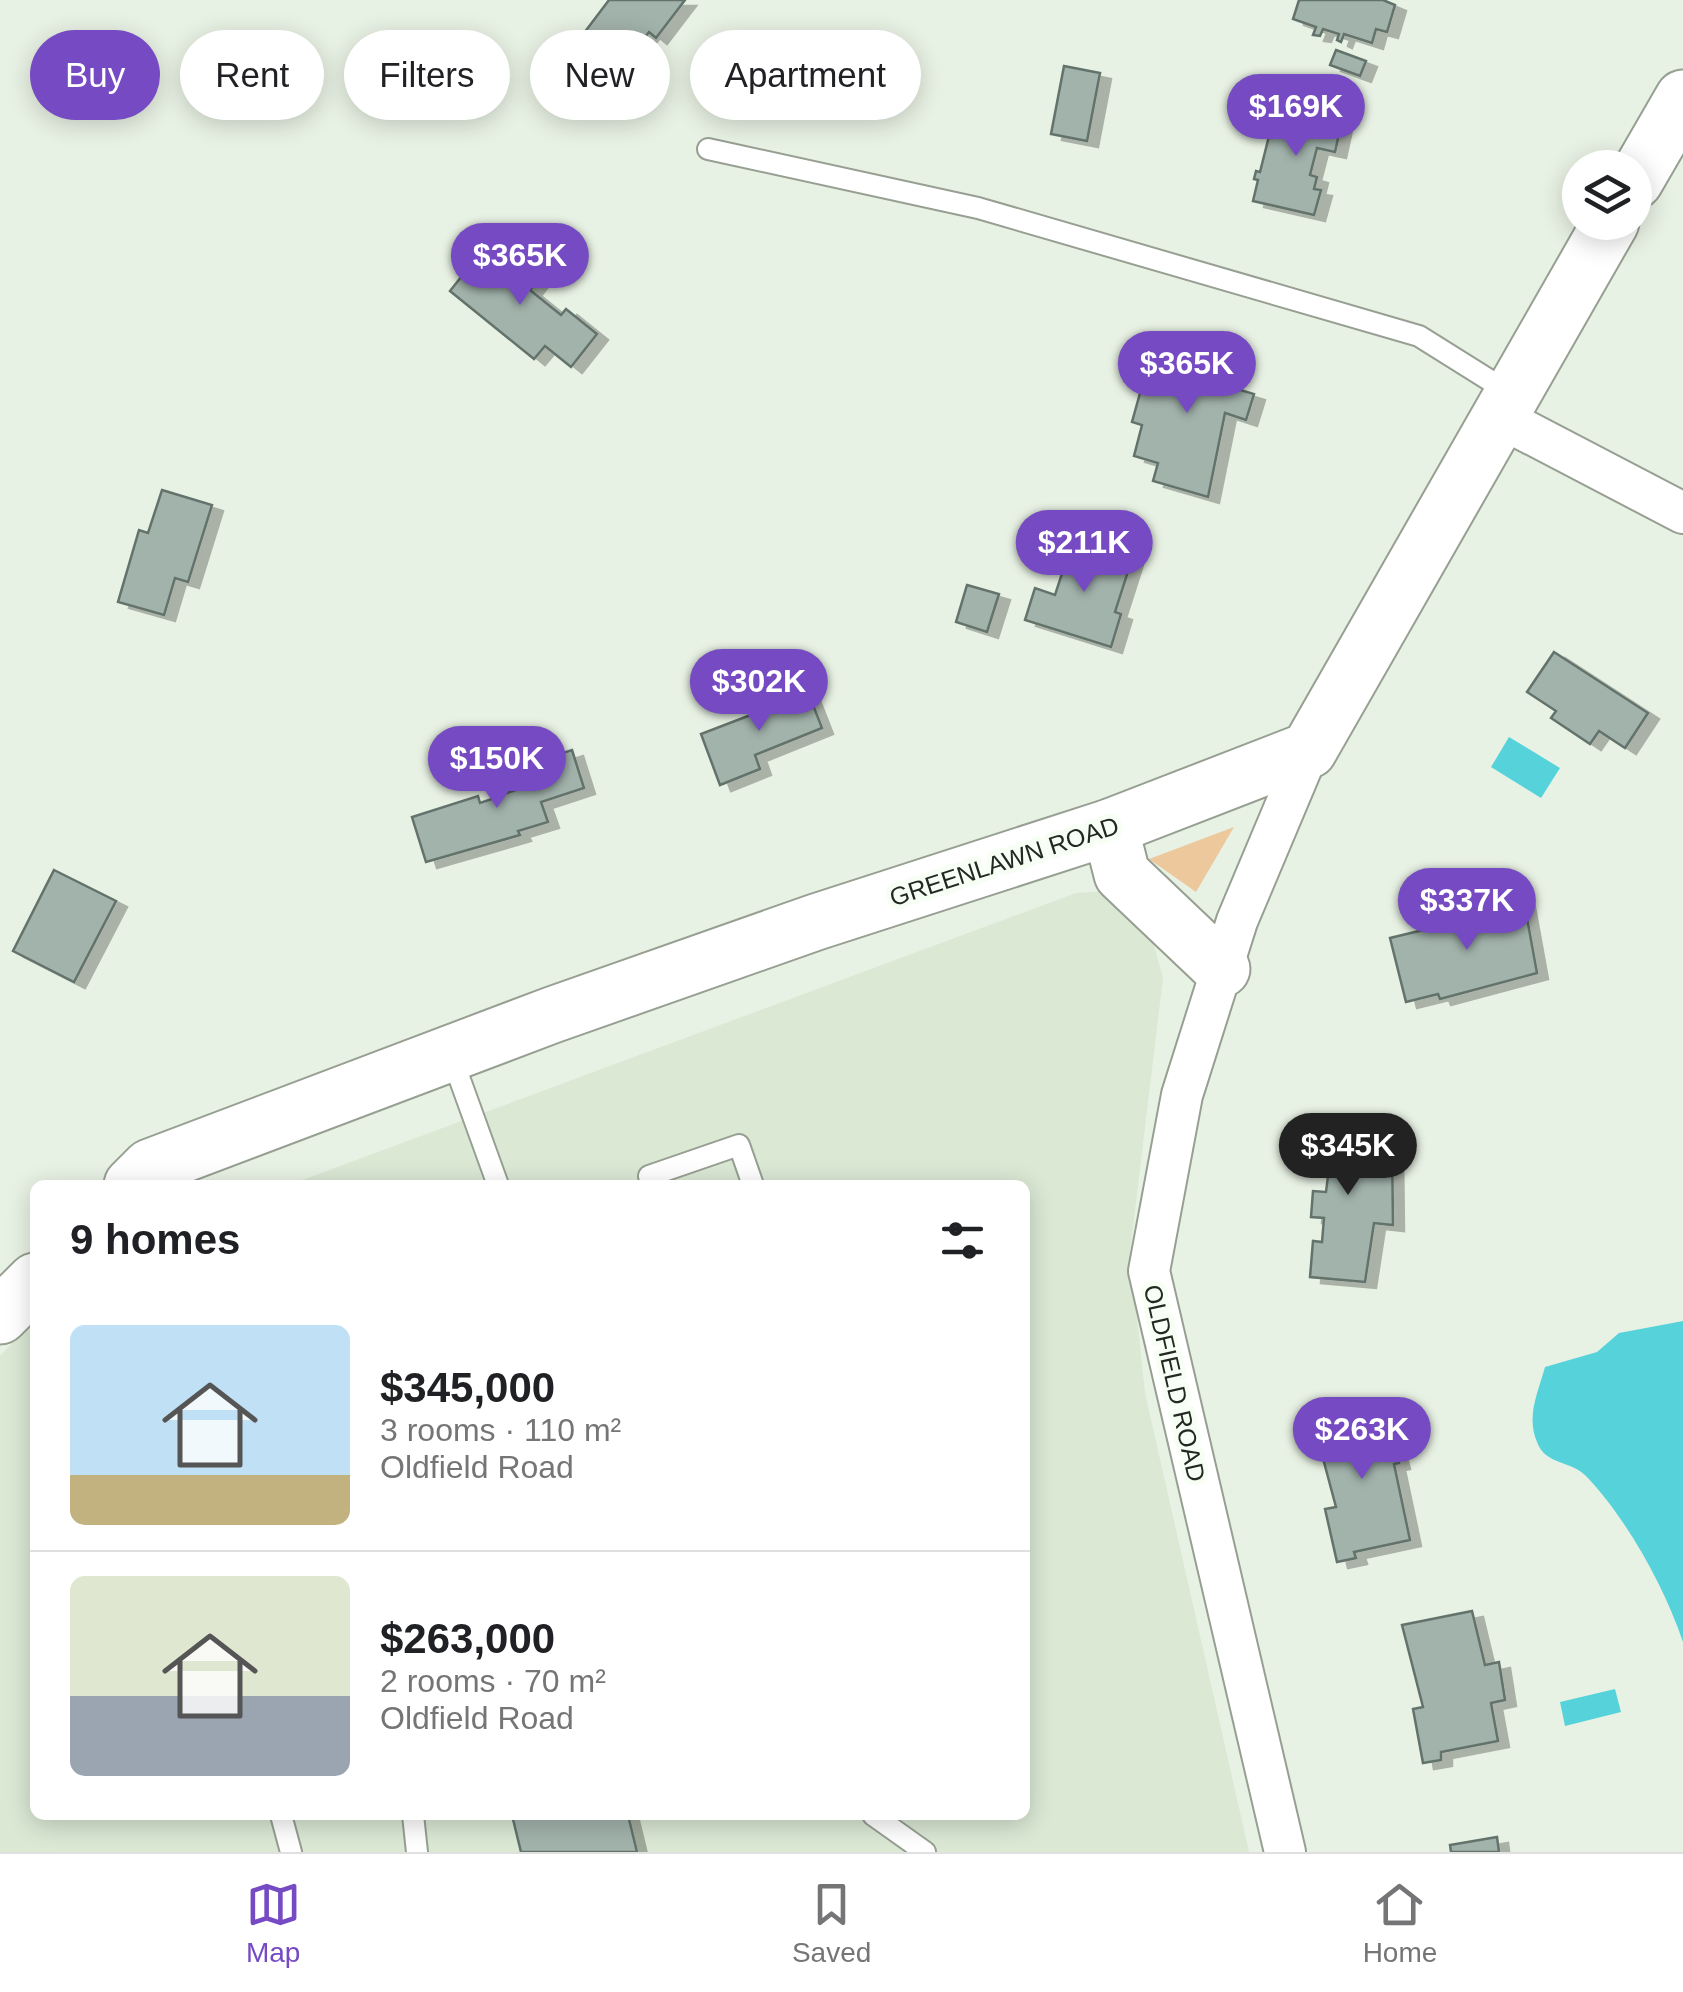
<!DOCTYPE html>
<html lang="en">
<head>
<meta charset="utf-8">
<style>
  :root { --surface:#fff; --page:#f6f6f6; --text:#202124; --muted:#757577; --line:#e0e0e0; --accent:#764ac3 }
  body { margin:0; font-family:Arial,sans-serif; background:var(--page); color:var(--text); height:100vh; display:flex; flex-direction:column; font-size:38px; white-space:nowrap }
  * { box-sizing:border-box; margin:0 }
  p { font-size:32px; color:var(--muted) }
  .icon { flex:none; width:55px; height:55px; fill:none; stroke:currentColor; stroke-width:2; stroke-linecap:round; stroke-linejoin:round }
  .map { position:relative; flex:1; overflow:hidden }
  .sheet { position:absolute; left:30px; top:1180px; width:1000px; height:640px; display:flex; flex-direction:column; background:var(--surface); border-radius:15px; box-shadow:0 5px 25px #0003 }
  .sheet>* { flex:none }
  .top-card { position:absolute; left:30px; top:30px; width:1000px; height:90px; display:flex; gap:20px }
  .controls { position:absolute; left:1562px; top:150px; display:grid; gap:20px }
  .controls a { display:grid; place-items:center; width:90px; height:90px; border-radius:50%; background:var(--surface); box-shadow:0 5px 25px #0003; font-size:50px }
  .price { position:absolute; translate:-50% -85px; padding:0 22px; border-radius:35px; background:var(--accent); color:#fff; font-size:32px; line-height:65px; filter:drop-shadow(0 2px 5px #0008) }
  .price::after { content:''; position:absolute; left:50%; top:60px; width:30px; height:22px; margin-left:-15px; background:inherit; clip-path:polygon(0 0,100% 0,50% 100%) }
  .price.selected { background:#222; color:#fff }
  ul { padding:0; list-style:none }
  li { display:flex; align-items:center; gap:30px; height:250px; padding:0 40px }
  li+li { border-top:2px solid var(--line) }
  li span { display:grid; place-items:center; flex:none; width:280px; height:200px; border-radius:15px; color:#555 }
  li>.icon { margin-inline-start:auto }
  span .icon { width:120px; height:120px; fill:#fffc; stroke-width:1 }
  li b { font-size:42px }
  h2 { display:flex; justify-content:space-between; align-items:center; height:120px; padding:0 40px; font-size:42px }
  .tag { padding:0 35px; border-radius:45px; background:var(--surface); box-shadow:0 5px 25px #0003; font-size:35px; line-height:90px }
  .tag.selected { background:var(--accent); color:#fff }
  .tab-bar { display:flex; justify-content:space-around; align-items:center; height:140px; border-top:2px solid var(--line); background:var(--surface); font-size:28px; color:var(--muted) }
  .tab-bar a { display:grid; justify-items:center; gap:5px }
  .tab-bar .selected { color:var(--accent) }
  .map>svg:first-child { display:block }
  .built { fill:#dae8d4 }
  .green { fill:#ecc89c }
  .water { fill:#56d3da }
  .building { fill:#a2b3ac; stroke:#63736c; stroke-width:2.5; filter:url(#shadow) }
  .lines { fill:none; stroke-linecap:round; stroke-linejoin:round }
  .service-casing { stroke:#969f92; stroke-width:24 }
  .minor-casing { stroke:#969f92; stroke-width:44 }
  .secondary-casing { stroke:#969f92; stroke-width:59 }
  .service { stroke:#fff; stroke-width:20 }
  .minor { stroke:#fff; stroke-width:40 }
  .secondary { stroke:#fff; stroke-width:55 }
  .labels { text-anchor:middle; stroke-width:10; stroke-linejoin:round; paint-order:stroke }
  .street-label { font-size:25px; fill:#242822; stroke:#f7fef3 }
</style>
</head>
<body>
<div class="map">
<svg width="1683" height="1852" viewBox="0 0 1683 1852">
  <defs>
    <filter id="shadow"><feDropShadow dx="11" dy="6" stdDeviation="0" flood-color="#0004"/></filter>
  </defs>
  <rect width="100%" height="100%" fill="#e8f2e4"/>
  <path class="built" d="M 1118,890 L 1146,916 L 1163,978 L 1130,1252 L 1145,1393 L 1249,1852 L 0,1852 L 0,1356 L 35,1319 L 35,1815 L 1025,1815 L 1025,1185 L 289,1185 L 1076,893 Z"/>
  <path class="green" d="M 1234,827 L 1196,892 L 1149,859 Z"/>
  <g class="water">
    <path d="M 1509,737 L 1560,768 L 1541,798 L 1491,767 Z"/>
    <path d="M 1683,1321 L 1683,1642 C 1664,1586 1627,1519 1586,1476 C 1572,1461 1545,1465 1537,1442 C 1526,1416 1538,1393 1545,1367 L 1597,1352 L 1619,1333 Z"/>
    <path d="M 1615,1689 L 1621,1712 L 1565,1726 L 1560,1702 Z"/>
  </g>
  <g class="building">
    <path d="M 609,0 L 685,0 L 656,38 L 649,32 L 598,98 L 566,74 L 586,47 L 578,41 Z"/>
    <path d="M 1299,0 L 1383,0 L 1395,5 L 1387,32 L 1376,29 L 1372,43 L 1344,34 L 1341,42 L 1337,40 L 1339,34 L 1323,29 L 1320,36 L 1313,35 L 1316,27 L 1293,19 Z"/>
    <path d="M 1336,50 L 1366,61 L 1360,76 L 1330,65 Z"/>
    <path d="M 1064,66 L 1100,73 L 1087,141 L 1051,134 Z"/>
    <path d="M 1288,103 L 1343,116 L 1335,152 L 1317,148 L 1310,175 L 1317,177 L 1314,189 L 1321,190 L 1314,215 L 1253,201 L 1258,180 L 1254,179 L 1256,171 L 1260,172 L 1271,128 L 1281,131 Z"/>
    <path d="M 488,243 L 537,281 L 530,290 L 561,315 L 566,309 L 597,334 L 571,367 L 545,346 L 534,359 L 450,291 Z"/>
    <path d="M 1157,341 L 1237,364 L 1230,387 L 1254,394 L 1246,420 L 1225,413 L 1208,497 L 1153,481 L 1158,463 L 1134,456 L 1142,425 L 1132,422 L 1142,386 L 1163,393 L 1167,377 L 1161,375 L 1162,370 L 1149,367 Z"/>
    <path d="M 162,490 L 212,505 L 188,582 L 175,578 L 164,615 L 118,602 L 139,530 L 148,533 Z"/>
    <path d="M 1073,540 L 1132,559 L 1115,612 L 1121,614 L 1111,647 L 1025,620 L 1035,588 L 1055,595 Z"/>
    <path d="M 967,585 L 999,594 L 987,632 L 956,622 Z"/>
    <path d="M 1554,652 L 1648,713 L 1625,748 L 1599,731 L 1590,744 L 1551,718 L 1556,711 L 1527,692 Z"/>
    <path d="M 778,689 L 782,702 L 808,692 L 822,728 L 755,755 L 760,769 L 720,785 L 701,734 L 761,711 L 756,698 Z"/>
    <path d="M 572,750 L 584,788 L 541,802 L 548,822 L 518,831 L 520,835 L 426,862 L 412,817 L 478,796 L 480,803 L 492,799 L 490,792 L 505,787 L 507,793 L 537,783 L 531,763 Z"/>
    <path d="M 54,870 L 116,901 L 74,982 L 13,951 Z"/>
    <path d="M 1523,896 L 1537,973 L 1440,999 L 1438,994 L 1406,1002 L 1390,938 L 1473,918 L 1470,909 Z"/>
    <path d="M 1318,1125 L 1353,1128 L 1352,1134 L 1386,1135 L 1392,1145 L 1393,1225 L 1374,1223 L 1365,1282 L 1310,1277 L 1313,1241 L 1322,1242 L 1324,1218 L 1311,1217 L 1313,1191 L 1326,1192 L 1329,1168 L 1298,1165 L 1301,1132 L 1317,1134 Z"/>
    <path d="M 1384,1406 L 1399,1463 L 1394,1464 L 1410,1540 L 1354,1552 L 1356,1558 L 1337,1562 L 1325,1509 L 1336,1507 L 1313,1421 Z"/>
    <path d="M 1472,1611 L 1485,1665 L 1499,1662 L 1505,1700 L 1491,1703 L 1498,1741 L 1441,1752 L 1441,1760 L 1423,1763 L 1413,1709 L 1423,1707 L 1402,1625 Z"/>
    <path d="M 512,1815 L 628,1815 L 637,1852 L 521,1852 Z"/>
    <path d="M 1497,1837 L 1499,1852 L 1451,1852 L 1450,1845 Z"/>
  </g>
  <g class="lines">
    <g class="service-casing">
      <g id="service">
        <path d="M 708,149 L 978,208 L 1419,336 L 1510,393"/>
        <path d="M 451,1055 L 498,1185"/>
        <path d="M 652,1185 L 649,1176 L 739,1145 L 753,1185"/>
        <path d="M 281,1815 L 291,1852"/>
        <path d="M 413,1815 L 417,1852"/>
        <path d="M 873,1815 L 925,1852"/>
      </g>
    </g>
    <g class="minor-casing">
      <g id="minor">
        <path d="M 1499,417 L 1683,513"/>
        <path d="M 1285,1852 L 1149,1271 L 1182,1095 L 1237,921 L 1309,750"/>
      </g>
    </g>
    <g class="secondary-casing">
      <g id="secondary">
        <path d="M 1635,181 L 1683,98"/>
        <path d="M 1110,827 L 1122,874 L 1222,969"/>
        <path d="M 132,1185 L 150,1167 L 552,1015 L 816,922 L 1110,827 L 1309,750 L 1611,222"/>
        <path d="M 0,1316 L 35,1281"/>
      </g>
    </g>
    <use href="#service" class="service"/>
    <use href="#minor" class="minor"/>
    <use href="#secondary" class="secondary"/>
  </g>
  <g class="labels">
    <g class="street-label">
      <text transform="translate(1004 861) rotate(-18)" y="9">GREENLAWN ROAD</text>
      <text transform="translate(1175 1383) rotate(77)" y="9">OLDFIELD ROAD</text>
    </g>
  </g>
</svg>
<div class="controls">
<a><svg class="icon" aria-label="layers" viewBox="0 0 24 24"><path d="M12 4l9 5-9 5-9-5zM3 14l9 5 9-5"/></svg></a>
</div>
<b class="price" style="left:1296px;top:159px">$169K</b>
<b class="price" style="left:520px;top:308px">$365K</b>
<b class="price" style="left:1187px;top:416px">$365K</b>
<b class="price" style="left:1084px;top:595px">$211K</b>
<b class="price" style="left:759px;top:734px">$302K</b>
<b class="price" style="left:497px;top:811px">$150K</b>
<b class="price" style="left:1467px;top:953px">$337K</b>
<b class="price selected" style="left:1348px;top:1198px">$345K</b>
<b class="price" style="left:1362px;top:1482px">$263K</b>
<div class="top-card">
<a class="tag selected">Buy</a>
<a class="tag">Rent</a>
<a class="tag">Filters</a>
<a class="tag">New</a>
<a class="tag">Apartment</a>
</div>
<section class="sheet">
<h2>9 homes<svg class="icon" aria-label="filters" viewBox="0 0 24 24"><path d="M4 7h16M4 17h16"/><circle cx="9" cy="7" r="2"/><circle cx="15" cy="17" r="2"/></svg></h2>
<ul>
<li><span style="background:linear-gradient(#bfe0f5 75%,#c2b280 0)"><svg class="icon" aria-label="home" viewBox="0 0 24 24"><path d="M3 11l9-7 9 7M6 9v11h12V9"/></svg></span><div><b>$345,000</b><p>3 rooms · 110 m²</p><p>Oldfield Road</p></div></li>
<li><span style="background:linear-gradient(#dfe7d0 60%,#9aa5b1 0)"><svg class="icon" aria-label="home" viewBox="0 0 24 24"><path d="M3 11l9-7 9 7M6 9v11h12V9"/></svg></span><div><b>$263,000</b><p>2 rooms · 70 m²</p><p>Oldfield Road</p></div></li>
</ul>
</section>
</div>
<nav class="tab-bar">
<a class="selected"><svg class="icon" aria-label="map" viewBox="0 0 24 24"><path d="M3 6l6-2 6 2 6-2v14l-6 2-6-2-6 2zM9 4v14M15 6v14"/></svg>Map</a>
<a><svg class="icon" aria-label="saved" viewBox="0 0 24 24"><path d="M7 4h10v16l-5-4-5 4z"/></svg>Saved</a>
<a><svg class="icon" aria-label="home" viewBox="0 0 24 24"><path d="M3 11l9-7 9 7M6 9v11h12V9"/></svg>Home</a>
</nav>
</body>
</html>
